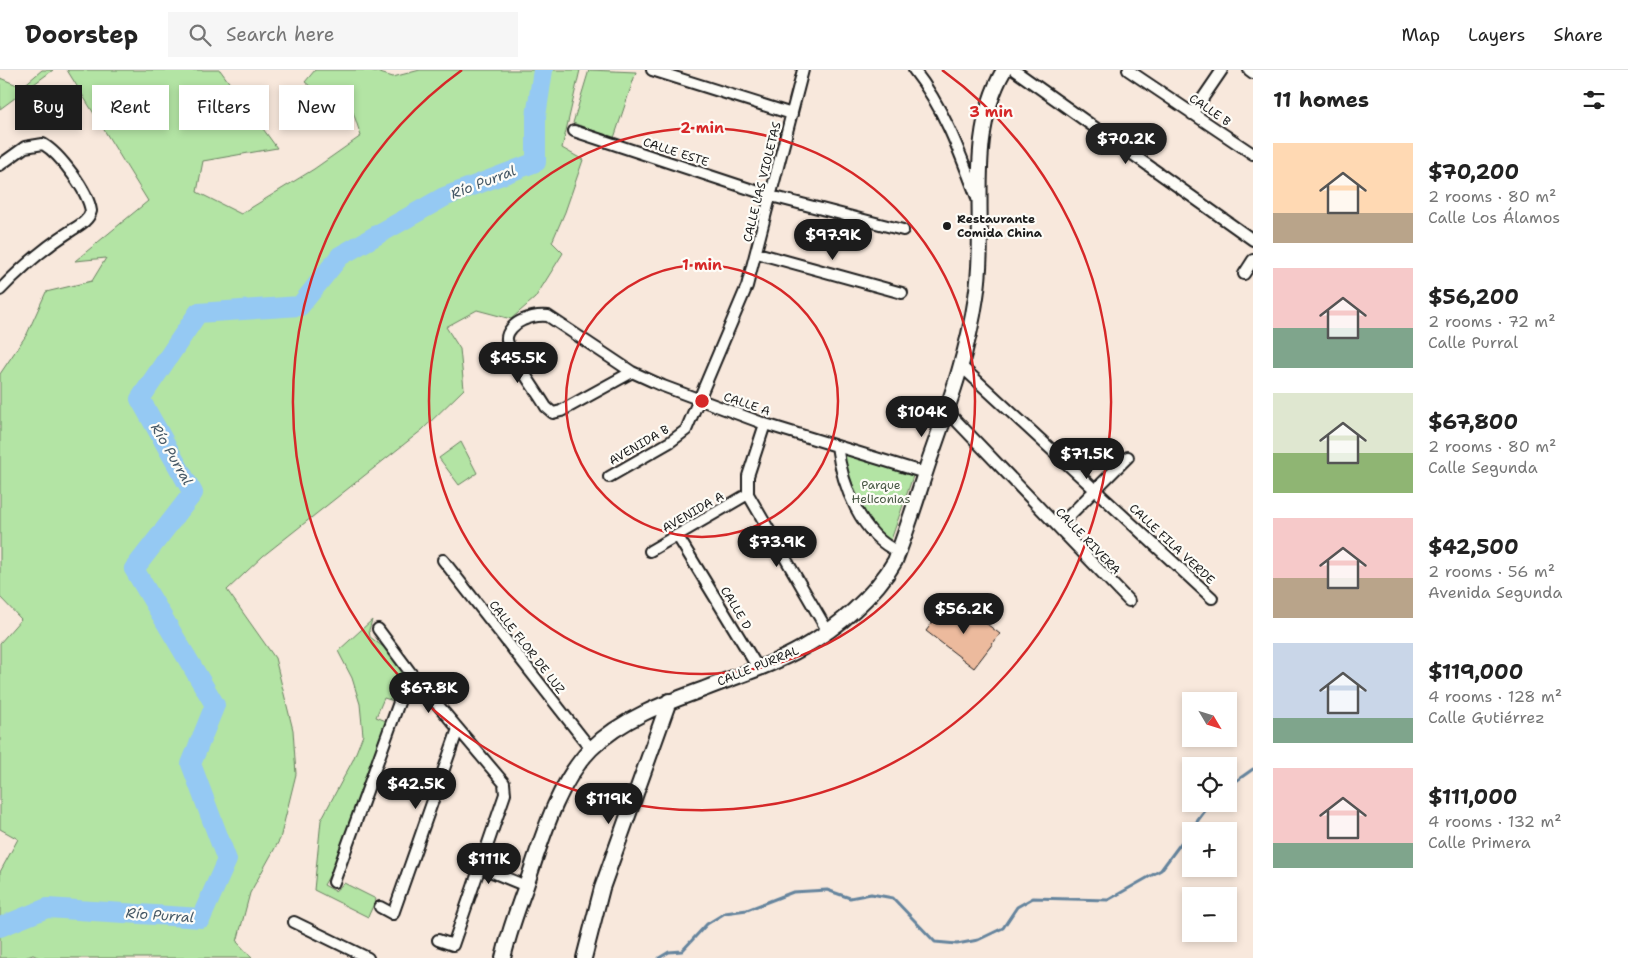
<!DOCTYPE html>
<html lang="en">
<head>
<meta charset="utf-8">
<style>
  body { margin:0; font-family:"Shantell Sans",sans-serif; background:#f6f6f6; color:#222; height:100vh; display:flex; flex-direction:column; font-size:19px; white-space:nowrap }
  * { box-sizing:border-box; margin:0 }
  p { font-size:16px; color:#767676 }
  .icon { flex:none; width:28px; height:28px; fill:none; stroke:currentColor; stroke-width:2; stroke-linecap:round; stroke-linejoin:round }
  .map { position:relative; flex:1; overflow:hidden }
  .panel { display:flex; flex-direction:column; background:#fff; width:375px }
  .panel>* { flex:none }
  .hud { position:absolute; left:15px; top:15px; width:475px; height:45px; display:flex; gap:10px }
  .needle { width:32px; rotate:128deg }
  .buttons { position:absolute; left:1182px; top:622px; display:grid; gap:10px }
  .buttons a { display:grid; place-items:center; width:55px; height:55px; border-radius:0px; background:#fff; box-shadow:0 2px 8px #0003; font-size:25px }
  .price { position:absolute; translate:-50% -42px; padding:0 11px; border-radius:18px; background:#1c1c1c; color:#fff; font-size:16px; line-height:32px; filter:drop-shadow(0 1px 2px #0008) }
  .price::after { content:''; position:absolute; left:50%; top:30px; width:15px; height:11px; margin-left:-8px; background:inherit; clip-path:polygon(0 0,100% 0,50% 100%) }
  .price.on { background:#222; color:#fff }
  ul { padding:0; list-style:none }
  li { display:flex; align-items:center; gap:15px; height:125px; padding:0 20px }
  li span { display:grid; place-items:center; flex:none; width:140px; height:100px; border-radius:0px; color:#555 }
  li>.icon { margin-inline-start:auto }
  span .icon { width:60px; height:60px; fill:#fffc; stroke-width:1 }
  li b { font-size:21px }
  h2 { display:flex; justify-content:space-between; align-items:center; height:60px; padding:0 20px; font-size:21px }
  .chip { padding:0 18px; border-radius:0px; background:#fff; box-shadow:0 2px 8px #0003; font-size:18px; line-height:45px }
  .chip.on { background:#1c1c1c; color:#fff }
  header { display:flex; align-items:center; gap:30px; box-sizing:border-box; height:70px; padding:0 25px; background:#fff; border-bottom:1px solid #e0e0e0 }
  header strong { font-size:24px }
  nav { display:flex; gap:28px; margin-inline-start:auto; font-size:18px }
  .search { width:350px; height:45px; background:#f6f6f6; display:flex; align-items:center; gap:12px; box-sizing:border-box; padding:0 18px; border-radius:0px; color:#767676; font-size:19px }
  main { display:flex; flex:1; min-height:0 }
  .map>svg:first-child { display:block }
  .green { fill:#b3e4a4; stroke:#688060 }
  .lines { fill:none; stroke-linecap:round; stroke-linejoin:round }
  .stream { stroke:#65849d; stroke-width:3 }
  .river { stroke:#95c9f3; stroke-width:20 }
  .building { fill:#ecba9d; stroke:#1c1c1c }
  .street-casing { stroke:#1c1c1c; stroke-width:14 }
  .secondary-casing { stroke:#1c1c1c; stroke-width:18 }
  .street { stroke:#fdfcf7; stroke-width:10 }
  .secondary { stroke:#fdfcf7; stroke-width:14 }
  .ring { fill:none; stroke:#d62828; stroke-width:2.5 }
  .poi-dot { fill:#1c1c1c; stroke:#fdfcf7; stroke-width:2 }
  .labels { text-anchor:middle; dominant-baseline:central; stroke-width:4.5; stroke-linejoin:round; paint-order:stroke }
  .street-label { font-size:12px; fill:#1c1c1c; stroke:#fdfcf7 }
  .poi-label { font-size:12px; font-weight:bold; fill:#1c1c1c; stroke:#fdfcf7; text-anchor:start }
  .park-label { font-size:12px; fill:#495845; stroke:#fdfcf7 }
  .water-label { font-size:14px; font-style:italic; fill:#465967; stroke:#fdfcf7 }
  .centre { fill:#d62828; stroke:#fdfcf7; stroke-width:2.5 }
  .ring-label { font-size:15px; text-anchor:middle; font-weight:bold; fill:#d62828; stroke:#fdfcf7; stroke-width:4.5; stroke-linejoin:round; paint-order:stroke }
</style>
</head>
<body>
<header>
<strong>Doorstep</strong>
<div class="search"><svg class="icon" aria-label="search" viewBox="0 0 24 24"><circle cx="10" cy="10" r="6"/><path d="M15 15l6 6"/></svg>Search here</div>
<nav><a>Map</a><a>Layers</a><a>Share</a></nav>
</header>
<main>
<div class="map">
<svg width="1253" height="888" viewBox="0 0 1253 888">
  <rect width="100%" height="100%" fill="#f8e8dc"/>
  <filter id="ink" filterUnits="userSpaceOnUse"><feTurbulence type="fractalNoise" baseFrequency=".02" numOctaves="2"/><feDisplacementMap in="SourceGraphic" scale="10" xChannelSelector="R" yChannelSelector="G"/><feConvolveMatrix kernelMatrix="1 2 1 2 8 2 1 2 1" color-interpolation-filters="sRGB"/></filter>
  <g filter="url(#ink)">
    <!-- green -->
    <path class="green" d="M42,0H53L0,39V8L22,17Z
      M67,0H220L277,78L203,91L197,122L241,144L314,99L361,66L353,42L322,17L315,20L305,12L315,0H370L393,7L420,0H580L562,78L583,90L565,142L552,172L563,183L535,228L511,249L477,240L446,257L460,279L464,319L422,360L263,486L227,520L275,588L293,660L296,704L280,769L250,823L237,872L252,888H40L33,885L24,888H0V802L18,769L0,759V573L21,549L0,527V304L27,264L46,222L92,211L106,188L75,191L148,131Z
      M589,0L636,2L614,68L573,53Z
      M461,372L477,403L459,415L439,388Z
      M843,384L913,406L891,470L878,463L856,427L843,402Z
      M372,550L369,560L370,567L386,579L404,601L394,631L384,628L376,647L386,651L333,799L324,815L335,821L344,813L376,829L368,847L314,820L321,750L353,690L363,665L360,634L352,608L338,581Z"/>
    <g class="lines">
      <!-- stream -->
      <path class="stream" d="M1229,716L1253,699
        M659,888L669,882L682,881L707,854L725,843L747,840L793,822L827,820L850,828L871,824L893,828L935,872L957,874L978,870L1003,858L1017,837L1033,828L1108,830L1161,800L1210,734"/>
      <!-- river -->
      <path class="river" d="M0,857L47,838L201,848L227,790L191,694L215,635L134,499L193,423L140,329L198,243L300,236L340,186L444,127L536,92V46L543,0"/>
    </g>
    <!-- building -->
    <path class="building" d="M945,536L964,551L971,542L1000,564L974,598L926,561Z"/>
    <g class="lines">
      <defs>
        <path id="street" d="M652,0L792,44
          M914,0C944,38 960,83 977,128
          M1014,0L1253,170
          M1128,0L1253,84
          M1249,0L1253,3
          M1192,44L1222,0
          M574,61L771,126L903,160
          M0,95L25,77L43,74C60,84 88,121 91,141C89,150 80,155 72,160C45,177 22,197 0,220
          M757,183L902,223
          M1244,204L1253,190
          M961,296L1212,528
          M632,302L561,341L553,343L546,337C538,323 509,284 507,270C506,262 515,253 523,250C532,246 538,245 548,246L632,302L663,316L765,354L925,403
          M947,341L1129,531
          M765,354L748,406V424L827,560
          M837,376C842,415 861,466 899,482
          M609,407L670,372L686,360L747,216L803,0
          M1064,451L1128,387
          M677,465L758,598
          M650,481L748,424
          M443,490L591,679
          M378,559L410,602L504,713L505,724L453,875L438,870
          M480,797L526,816
          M334,812L410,602
          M380,837L393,844L458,659
          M294,852L368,888"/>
        <path id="secondary" d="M503,888C509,863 517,840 526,816C541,772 557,713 591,679C621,649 665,633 704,619C736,606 771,596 802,578C837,558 875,526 895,491C908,458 918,424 929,391C948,337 968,283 976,227C988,150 964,70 1004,0
          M584,888L602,818L669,631"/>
      </defs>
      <!-- street casing -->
      <use href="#street" class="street-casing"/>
      <!-- secondary casing -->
      <use href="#secondary" class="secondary-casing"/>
      <!-- street -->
      <use href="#street" class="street"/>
      <!-- secondary -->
      <use href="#secondary" class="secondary"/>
    </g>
  </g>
  <!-- distance rings -->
  <g class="ring">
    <circle cx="702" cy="331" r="136"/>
    <circle cx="702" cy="331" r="273"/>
    <path d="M942 0A409 409 0 1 1 462 0"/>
  </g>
  <!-- markers -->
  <circle class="poi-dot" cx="947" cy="156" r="5"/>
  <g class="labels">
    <!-- street labels -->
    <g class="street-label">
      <text transform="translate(1210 40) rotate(34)">CALLE B</text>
      <text transform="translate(676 82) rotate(18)">CALLE ESTE</text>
      <text transform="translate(762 112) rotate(-76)">CALLE LAS VIOLETAS</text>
      <text transform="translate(747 334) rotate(19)">CALLE A</text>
      <text transform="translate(639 375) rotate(-30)">AVENIDA B</text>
      <text transform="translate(693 442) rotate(-30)">AVENIDA A</text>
      <text transform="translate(1088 471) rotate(46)">CALLE RIVERA</text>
      <text transform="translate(1172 474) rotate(43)">CALLE FILA VERDE</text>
      <text transform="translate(736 538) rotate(59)">CALLE D</text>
      <text transform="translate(527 577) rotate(52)">CALLE FLOR DE LUZ</text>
      <text transform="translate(758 596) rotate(-22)">CALLE PURRAL</text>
    </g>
    <!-- poi labels -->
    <g class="poi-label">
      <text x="957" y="149">Restaurante<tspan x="957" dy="14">Comida China</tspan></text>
    </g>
    <!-- park labels -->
    <g class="park-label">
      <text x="881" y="415">Parque<tspan x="881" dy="14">Heliconias</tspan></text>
    </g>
    <!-- water labels -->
    <g class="water-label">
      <text transform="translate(483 112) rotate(-21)">Río Purral</text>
      <text transform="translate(172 384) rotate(60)">Río Purral</text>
      <text transform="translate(160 845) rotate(4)">Río Purral</text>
    </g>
  </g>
  <circle cx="702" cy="331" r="8" class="centre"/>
  <g class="ring-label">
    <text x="991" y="47">3 min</text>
    <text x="702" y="63">2 min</text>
    <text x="702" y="200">1 min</text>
  </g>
</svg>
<div class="buttons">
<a><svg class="needle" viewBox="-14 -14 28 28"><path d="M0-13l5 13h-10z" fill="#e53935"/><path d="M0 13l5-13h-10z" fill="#767676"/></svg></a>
<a><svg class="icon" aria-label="locate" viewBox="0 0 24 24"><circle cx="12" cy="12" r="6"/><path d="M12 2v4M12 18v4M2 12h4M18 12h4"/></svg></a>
<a>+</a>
<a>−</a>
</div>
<b class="price on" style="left:1126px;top:95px">$70.2K</b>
<b class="price" style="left:833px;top:191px">$97.9K</b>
<b class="price" style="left:518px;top:314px">$45.5K</b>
<b class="price" style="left:922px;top:368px">$104K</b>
<b class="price" style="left:1087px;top:410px">$71.5K</b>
<b class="price" style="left:777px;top:498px">$73.9K</b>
<b class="price" style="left:964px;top:565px">$56.2K</b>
<b class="price" style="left:429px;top:644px">$67.8K</b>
<b class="price" style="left:416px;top:740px">$42.5K</b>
<b class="price" style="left:609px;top:755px">$119K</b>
<b class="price" style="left:489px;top:815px">$111K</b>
<div class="hud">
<a class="chip on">Buy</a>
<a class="chip">Rent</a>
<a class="chip">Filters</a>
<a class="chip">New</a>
</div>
</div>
<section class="panel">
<h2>11 homes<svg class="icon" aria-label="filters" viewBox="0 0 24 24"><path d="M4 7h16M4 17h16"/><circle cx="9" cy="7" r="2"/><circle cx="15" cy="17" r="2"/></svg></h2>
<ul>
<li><span style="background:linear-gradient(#ffd9b3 70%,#b9a48a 0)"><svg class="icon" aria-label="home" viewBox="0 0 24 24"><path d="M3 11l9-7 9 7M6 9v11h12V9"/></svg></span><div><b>$70,200</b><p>2 rooms · 80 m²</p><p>Calle Los Álamos</p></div></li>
<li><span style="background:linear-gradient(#f6c9c9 60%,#7fa58c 0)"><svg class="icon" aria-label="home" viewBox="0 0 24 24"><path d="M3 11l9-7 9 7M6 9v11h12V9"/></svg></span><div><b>$56,200</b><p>2 rooms · 72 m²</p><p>Calle Purral</p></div></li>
<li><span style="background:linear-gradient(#dfe7d0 60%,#8fb573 0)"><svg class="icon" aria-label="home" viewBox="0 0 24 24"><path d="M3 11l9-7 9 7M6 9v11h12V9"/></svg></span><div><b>$67,800</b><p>2 rooms · 80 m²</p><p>Calle Segunda</p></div></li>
<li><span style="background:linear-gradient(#f6c9c9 60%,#b9a48a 0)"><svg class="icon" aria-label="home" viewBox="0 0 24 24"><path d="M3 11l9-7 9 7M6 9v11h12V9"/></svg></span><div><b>$42,500</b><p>2 rooms · 56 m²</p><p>Avenida Segunda</p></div></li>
<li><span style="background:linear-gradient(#c9d6e8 75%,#7fa58c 0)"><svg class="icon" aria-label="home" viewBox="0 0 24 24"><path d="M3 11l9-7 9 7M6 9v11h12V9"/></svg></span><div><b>$119,000</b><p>4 rooms · 128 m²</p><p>Calle Gutiérrez</p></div></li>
<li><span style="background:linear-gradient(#f6c9c9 75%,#7fa58c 0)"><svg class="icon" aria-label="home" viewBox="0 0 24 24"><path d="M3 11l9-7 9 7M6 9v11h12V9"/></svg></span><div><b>$111,000</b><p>4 rooms · 132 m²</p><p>Calle Primera</p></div></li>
</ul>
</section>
</main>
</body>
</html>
